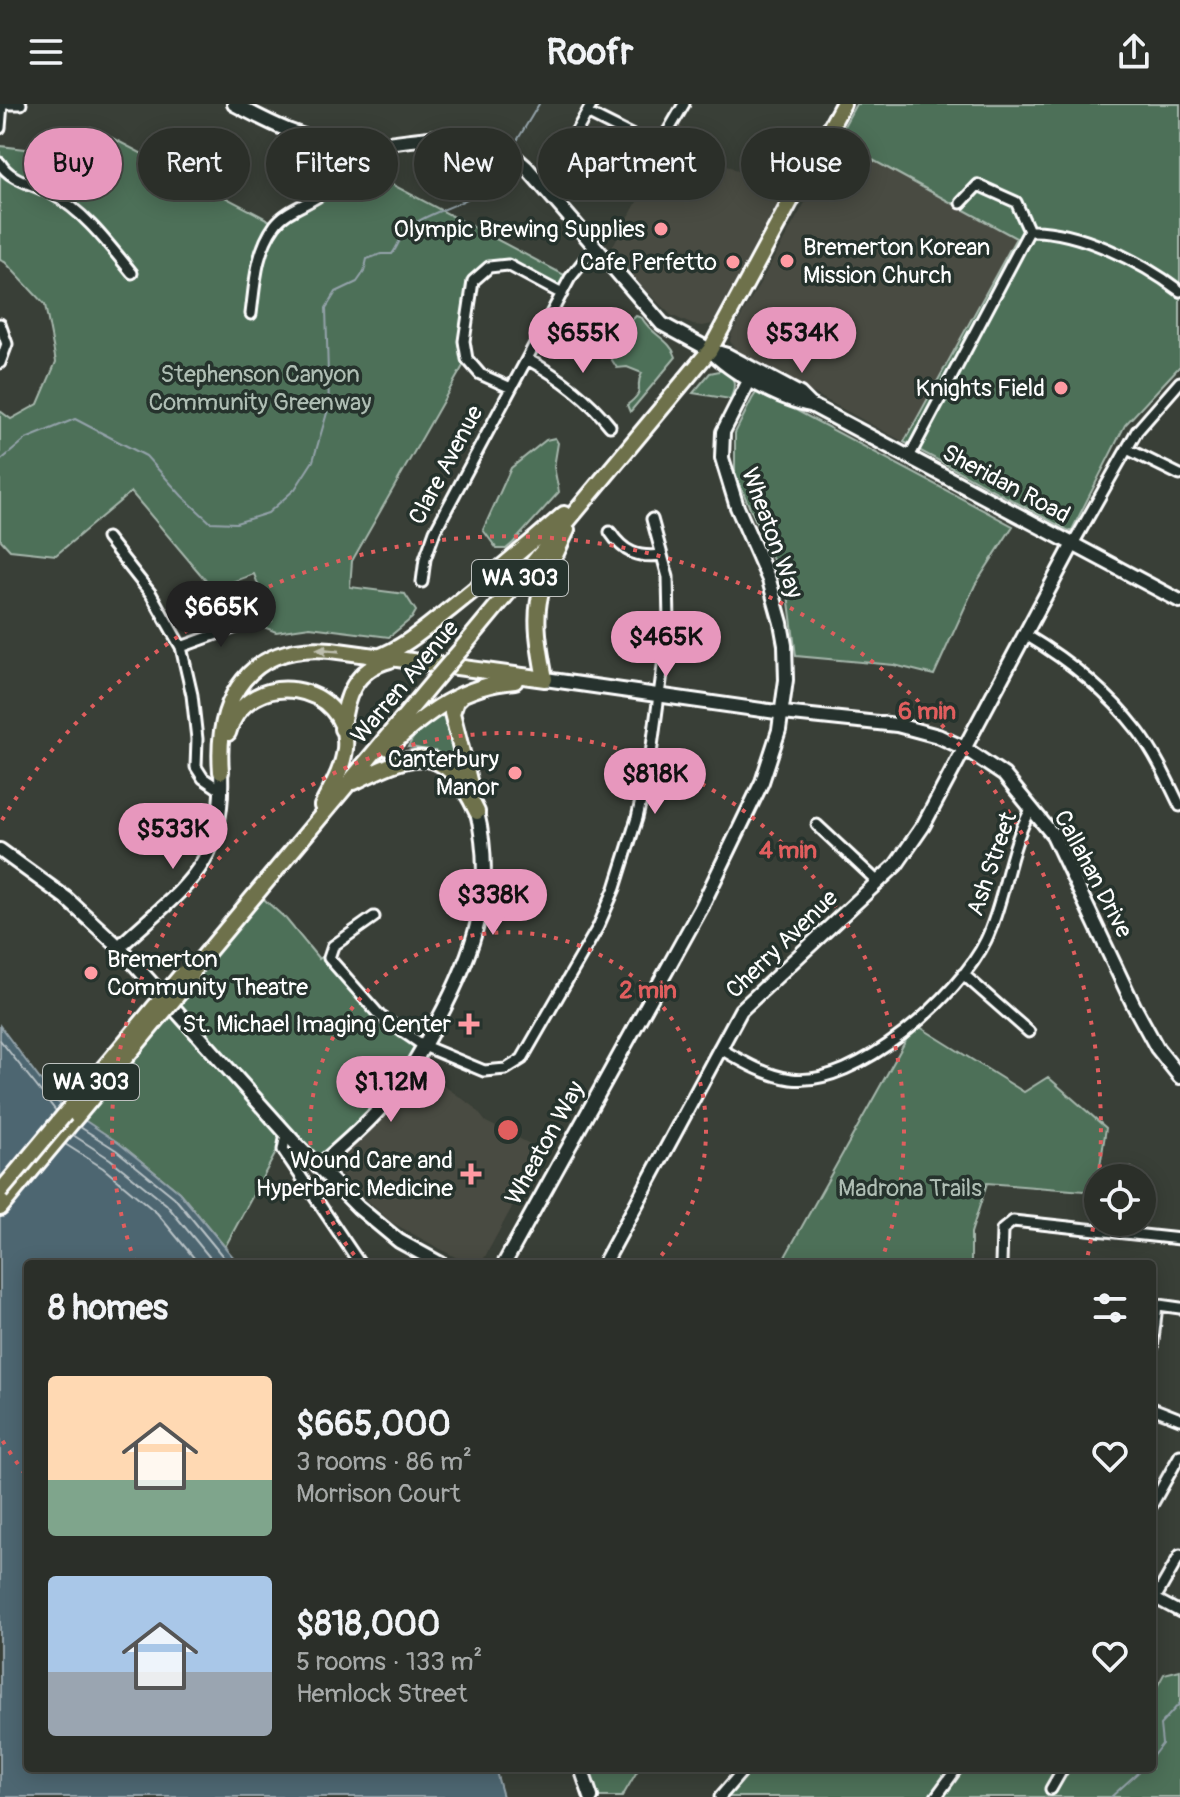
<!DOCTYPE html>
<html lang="en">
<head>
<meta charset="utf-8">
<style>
  body { margin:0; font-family:Pangolin,sans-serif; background:#373b35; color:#f1f3f6; height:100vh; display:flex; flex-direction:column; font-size:30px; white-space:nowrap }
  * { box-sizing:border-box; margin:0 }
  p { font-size:26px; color:#a6a9a8 }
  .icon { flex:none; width:44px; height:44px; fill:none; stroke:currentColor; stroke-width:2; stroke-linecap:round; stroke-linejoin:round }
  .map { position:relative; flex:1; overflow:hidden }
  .side { position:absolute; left:24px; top:1156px; width:1132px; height:512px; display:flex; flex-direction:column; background:#2b2f29; border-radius:8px; box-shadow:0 4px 20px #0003,0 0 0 2px #474a46 }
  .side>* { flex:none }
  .banner { position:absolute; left:24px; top:24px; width:1132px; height:72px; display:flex; gap:16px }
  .buttons { position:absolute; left:1084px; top:1060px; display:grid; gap:16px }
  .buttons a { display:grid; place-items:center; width:72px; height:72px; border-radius:50%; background:#2b2f29; box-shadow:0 4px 20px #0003,0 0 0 2px #474a46; font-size:40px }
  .price { position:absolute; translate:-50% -68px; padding:0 18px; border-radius:28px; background:#e797bd; color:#111; font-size:26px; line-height:52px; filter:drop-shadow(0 2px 4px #0008) }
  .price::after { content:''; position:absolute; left:50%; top:48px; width:24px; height:18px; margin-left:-12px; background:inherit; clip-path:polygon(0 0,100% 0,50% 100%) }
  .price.selected { background:#222; color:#fff }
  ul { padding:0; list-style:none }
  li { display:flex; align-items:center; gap:24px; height:200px; padding:0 24px }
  li span { display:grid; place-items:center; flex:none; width:224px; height:160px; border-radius:8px; color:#555 }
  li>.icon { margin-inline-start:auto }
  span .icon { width:96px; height:96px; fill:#fffc; stroke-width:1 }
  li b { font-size:34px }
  h2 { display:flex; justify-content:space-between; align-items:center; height:96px; padding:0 24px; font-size:34px }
  .chip { padding:0 28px; border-radius:36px; background:#2b2f29; box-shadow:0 4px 20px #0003,0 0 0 2px #474a46; font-size:28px; line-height:72px }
  .chip.selected { background:#e797bd; color:#111 }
  header { display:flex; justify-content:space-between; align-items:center; height:104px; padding:0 24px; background:#2b2f29; font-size:36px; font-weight:800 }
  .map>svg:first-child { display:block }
  .built { fill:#4a4b42 }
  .green { fill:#4e6f59; stroke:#a6b7ac; stroke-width:2 }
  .water { fill:#4d6671; stroke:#94a3aa; stroke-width:2 }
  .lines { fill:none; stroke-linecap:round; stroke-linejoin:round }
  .shore { stroke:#b8c2c6; stroke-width:2 }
  .stream { stroke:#94a3aa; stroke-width:2 }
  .street-casing { stroke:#fff; stroke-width:15 }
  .secondary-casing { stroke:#fff; stroke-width:18 }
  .primary-casing { stroke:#fff; stroke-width:20 }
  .street { stroke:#26332d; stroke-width:9 }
  .secondary { stroke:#26332d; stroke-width:12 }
  .primary { stroke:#6e714b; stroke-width:14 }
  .primary-bridge-casing { stroke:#fff; stroke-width:20; stroke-linecap:butt }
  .primary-bridge { stroke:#6e714b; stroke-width:14 }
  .oneway { fill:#bebfae }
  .ring { fill:none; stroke:#e05e5e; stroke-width:4; stroke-dasharray:4 8 }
  .poi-dot { fill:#ff9aa2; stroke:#26332d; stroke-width:3 }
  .labels { text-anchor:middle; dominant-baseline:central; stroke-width:7; stroke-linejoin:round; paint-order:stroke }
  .shield { fill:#26332d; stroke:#bec2c0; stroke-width:2 }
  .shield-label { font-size:22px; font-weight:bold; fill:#fff }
  .poi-label { font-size:24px; fill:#fff; stroke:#26332d; text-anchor:end }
  .park-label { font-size:24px; fill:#afbeb4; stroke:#26332d }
  .street-label { font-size:24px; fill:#fff; stroke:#26332d }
  .centre { fill:#e05e5e; stroke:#26332d; stroke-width:4 }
  .ring-label { font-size:24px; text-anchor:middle; font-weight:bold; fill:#e05e5e; stroke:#26332d; stroke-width:7; stroke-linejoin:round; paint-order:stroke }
</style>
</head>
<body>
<header><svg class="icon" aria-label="menu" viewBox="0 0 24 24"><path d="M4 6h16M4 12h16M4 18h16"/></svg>Roofr<svg class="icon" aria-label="share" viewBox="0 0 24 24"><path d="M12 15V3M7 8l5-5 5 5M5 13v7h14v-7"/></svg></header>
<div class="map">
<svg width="1180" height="1693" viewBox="0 0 1180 1693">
  <rect width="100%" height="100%" fill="#393f37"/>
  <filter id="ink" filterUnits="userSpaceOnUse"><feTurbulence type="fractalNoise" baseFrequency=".0125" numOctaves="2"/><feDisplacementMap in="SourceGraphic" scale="16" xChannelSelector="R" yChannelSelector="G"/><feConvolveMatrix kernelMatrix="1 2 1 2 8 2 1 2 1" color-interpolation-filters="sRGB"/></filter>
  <g filter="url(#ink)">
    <!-- built -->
    <path class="built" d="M679,22L720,45L716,54L781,93L712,220L703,222L693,221L671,211L642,183L611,145Z
      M839,38L1016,134L904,338L737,248L730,237L732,229Z
      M418,964L473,1002L486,1018L536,1043L537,1051L523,1083L481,1160H468L391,1118L348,1079L336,1061L338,1054L381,1011Z"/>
    <!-- green -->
    <path class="green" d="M856,0H1180V262L1125,321L1071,428L904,338L1016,134L847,42L844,22Z
      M91,23L276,120L326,87L338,52L570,174L562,190L502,160L473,177L467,255L352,457L350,483L405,490L416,507L412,514L389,533L310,523L276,528L261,522L272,517L254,470L213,485L131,388L56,451L10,446L0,435V307L11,315L38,300L56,258L45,201L5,158L0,156V42L50,48Z
      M636,212L642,214C650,230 671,236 676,253L630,308L627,301C648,285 633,285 642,269L627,263L617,264L608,250L594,247L596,240C605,235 610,239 621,232L632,234L634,230L631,217Z
      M724,266C736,274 736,283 730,295L693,289L710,269Z
      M762,288L1013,422L975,481L934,571L894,561L796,552L788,490L735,370V329L752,295L756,289Z
      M555,334L558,339L554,363L559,388L513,439L506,445H497L483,426L511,364L546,336Z
      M448,605L465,673C447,655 434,645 408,643C417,625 429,614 448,605Z
      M256,788L286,815L319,855L329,847L364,897L424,942L407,971L318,1063L286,1030L225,1143L179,1088L120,1040L77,1012Z
      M915,920L1024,988L1048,973L1106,1024L1096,1088L987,1079L971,1129V1160H781Z
      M1180,1566V1693H720L745,1664H1152V1592L1164,1570Z
      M581,1664H639L622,1693H591Z"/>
    <!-- water -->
    <path class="water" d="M0,922L56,997L120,1040L179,1088L239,1160H28V1664H495L503,1693H0Z"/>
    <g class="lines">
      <!-- shore -->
      <path class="shore" d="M0,936L56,1007
        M80,1023L116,1046L174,1093L229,1160
        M73,1031L110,1055L166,1100L215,1160
        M65,1040L103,1064L157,1109L199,1160"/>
      <!-- stream -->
      <path class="stream" d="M515,40L539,0
        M0,357L26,335L75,315L146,352L182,392L210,418L236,419L268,409L295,385L313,357L329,302L326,204L336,188L357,178L364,168L367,155L381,150H392C398,143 401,130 408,124C435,102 482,102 493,66
        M1152,1653L1162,1640L1160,1621L1180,1599
        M1111,1693L1143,1664"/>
      <defs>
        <path id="street" d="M1,0H21
          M587,9L651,41H660L684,0
          M0,24L2,0
          M0,59C10,77 35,80 52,90C85,108 109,141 132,169
          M544,84L592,0
          M1029,127C1077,125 1142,158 1180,187
          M251,210C255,179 256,147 275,121C291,99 329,98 336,70C338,60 339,49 339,39
          M0,220L7,240L0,259
          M527,255C560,273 587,293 610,322
          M511,284L480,270L467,255L464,237L473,177L489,163L508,161L562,190
          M1127,345L1180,371
          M909,353L1029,127L1016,98L978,81L961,99
          M610,428C624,449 638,454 662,451
          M107,434L151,490L181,543L192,591L197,635L196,663L203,674L222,687
          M1073,440L1137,327L1180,278
          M422,478L425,455L435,427L570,174L594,144
          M1026,531C1068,556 1108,588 1138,627C1155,649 1168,677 1180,702
          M181,543L250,518
          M817,721L878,778
          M374,813L333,842L329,854L380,912L424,942L484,967L506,965L522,955L598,823L615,784L637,714L650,657L669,518L668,473L652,415
          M963,870L1029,928
          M719,944C742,957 764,971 791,975C856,984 960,891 986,836C1006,794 1008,743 1032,704
          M286,1030L283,1046L360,1160
          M1129,1074V1070
          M1001,1160L1002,1126L1013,1117L1180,1135
          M1152,1200L1180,1204
          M1152,1245L1157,1201
          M1152,1304L1180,1315
          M1152,1401L1180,1351
          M1152,1493L1180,1508
          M1152,1500L1180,1451
          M1051,1685L1063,1664
          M720,1693L745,1664
          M936,1693L957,1664"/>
        <path id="secondary" d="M234,0C270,19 302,36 343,40C410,46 469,8 526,63L662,220L710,246L727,251L800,290L811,301L1180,497
          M710,246C731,269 781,296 811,301
          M545,575L783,609L897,621L938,632L964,644L1004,671L1053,731L1134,902L1157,944L1180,973
          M0,746L66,794L119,843L294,1038L358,1103L399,1137L441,1160
          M119,843C183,783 225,764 221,668
          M318,1063C340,1043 365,1023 384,1000C406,975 421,947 437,918C474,849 496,787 477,708
          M504,1160L701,804L762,678L779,626L786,576L785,541L781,519L769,476L737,403L722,354L723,328L750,275
          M604,1160L741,906L896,761L923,722L1073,440
          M581,1664L591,1693"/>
        <path id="primary" d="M463,543L710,246L843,0
          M378,553C404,544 428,522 450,505C489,474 526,443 564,410
          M545,575C531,502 535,493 567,426
          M463,590L456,597L452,609L472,688
          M342,625C345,593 355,565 390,556
          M228,629C248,560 351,579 345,645C343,665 331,684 322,702
          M388,644C425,609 463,581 515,577
          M221,668C215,593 251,538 331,546L545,575
          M354,678C415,648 443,636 477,708
          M190,876L195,863L438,572
          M0,1104L77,1012"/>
      </defs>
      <!-- street casing -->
      <use href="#street" class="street-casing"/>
      <!-- secondary casing -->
      <use href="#secondary" class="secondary-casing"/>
      <!-- primary casing -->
      <use href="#primary" class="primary-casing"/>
      <!-- street -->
      <use href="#street" class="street"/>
      <!-- secondary -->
      <use href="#secondary" class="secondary"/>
      <!-- primary -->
      <use href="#primary" class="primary"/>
      <defs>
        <path id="primary-bridge" d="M438,572L463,543
          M77,1012L190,876
          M0,1088L183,869"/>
      </defs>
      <!-- primary-bridge casing -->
      <use href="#primary-bridge" class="primary-bridge-casing"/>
      <!-- primary-bridge -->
      <use href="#primary-bridge" class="primary-bridge"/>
    </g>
    <!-- one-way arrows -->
    <defs><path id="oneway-solid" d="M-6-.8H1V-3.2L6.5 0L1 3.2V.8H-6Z" transform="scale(2)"/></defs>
    <use class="oneway" href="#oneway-solid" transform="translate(328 546) rotate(-174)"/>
  </g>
  <!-- distance rings -->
  <g class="ring">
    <path d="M362 1160A198 198 0 1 1 654 1160"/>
    <path d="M135 1158A396 396 0 1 1 881 1158"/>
    <path d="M1098 1088A593 593 0 0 1 1086 1159M25 1370A593 593 0 0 1 2 1336M2 716A593 593 0 0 1 1099 1073"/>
  </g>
  <!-- markers -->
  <g class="poi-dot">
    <circle cx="661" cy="125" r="8"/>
    <circle cx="787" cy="157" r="8"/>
    <circle cx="733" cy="158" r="8"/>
    <circle cx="1061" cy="284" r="8"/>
    <circle cx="515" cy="669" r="8"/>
    <circle cx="91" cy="869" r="8"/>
    <path d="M465 908h8v8h8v8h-8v8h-8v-8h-8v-8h8z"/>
    <path d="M467 1058h8v8h8v8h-8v8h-8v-8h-8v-8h8z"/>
  </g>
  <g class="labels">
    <!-- shield labels -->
    <g class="shield">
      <rect x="472" y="456" width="96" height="36" rx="6"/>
      <rect x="43" y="960" width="96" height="36" rx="6"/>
    </g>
    <g class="shield-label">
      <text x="520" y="474">WA 303</text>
      <text x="91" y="978">WA 303</text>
    </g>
    <!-- poi labels -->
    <g class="poi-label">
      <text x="645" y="125">Olympic Brewing Supplies</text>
      <text x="803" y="143" text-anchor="start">Bremerton Korean<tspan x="803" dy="28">Mission Church</tspan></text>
      <text x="717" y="158">Cafe Perfetto</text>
      <text x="1045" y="284">Knights Field</text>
      <text x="499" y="655">Canterbury<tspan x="499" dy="28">Manor</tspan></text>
      <text x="107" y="855" text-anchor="start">Bremerton<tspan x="107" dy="28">Community Theatre</tspan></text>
      <text x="451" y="920">St. Michael Imaging Center</text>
      <text x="453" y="1056">Wound Care and<tspan x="453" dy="28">Hyperbaric Medicine</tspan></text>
    </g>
    <!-- park labels -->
    <g class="park-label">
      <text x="260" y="270">Stephenson Canyon<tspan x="260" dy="28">Community Greenway</tspan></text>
      <text x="910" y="1084">Madrona Trails</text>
    </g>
    <!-- street labels -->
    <g class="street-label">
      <text transform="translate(446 361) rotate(-62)">Clare Avenue</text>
      <text transform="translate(1006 380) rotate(28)">Sheridan Road</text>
      <text transform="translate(772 429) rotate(70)">Wheaton Way</text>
      <text transform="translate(405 578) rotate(-50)">Warren Avenue</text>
      <text transform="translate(992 760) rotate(-71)">Ash Street</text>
      <text transform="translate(1093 770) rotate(62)">Callahan Drive</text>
      <text transform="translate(782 840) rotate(-44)">Cherry Avenue</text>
      <text transform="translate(545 1039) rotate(-61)">Wheaton Way</text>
    </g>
  </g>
  <circle cx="508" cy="1026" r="12" class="centre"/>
  <g class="ring-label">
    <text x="927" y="615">6 min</text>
    <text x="788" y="754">4 min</text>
    <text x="648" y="894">2 min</text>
  </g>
</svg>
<div class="buttons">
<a><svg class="icon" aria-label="locate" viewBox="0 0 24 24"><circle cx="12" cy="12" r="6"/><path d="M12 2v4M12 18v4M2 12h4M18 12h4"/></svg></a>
</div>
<b class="price" style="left:583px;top:271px">$655K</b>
<b class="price" style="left:802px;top:271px">$534K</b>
<b class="price selected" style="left:221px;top:545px">$665K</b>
<b class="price" style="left:666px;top:575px">$465K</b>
<b class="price" style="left:655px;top:712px">$818K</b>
<b class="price" style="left:173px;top:767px">$533K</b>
<b class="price" style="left:493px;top:833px">$338K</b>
<b class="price" style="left:391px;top:1020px">$1.12M</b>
<div class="banner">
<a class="chip selected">Buy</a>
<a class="chip">Rent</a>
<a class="chip">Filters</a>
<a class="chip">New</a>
<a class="chip">Apartment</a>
<a class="chip">House</a>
</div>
<section class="side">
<h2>8 homes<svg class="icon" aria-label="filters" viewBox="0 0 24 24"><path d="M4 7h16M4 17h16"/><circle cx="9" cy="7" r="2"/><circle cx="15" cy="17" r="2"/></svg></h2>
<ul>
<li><span style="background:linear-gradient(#ffd9b3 65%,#7fa58c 0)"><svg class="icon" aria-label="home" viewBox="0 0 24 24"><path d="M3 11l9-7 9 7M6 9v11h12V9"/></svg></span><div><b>$665,000</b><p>3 rooms · 86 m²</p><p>Morrison Court</p></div><svg class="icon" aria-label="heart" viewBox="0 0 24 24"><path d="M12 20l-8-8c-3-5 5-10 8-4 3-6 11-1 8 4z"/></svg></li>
<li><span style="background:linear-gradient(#a9c7e8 60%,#9aa5b1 0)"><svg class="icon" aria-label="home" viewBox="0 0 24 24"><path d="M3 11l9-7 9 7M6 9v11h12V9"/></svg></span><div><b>$818,000</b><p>5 rooms · 133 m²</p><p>Hemlock Street</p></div><svg class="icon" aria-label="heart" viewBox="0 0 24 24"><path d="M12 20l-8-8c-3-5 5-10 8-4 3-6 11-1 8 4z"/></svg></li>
</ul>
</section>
</div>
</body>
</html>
